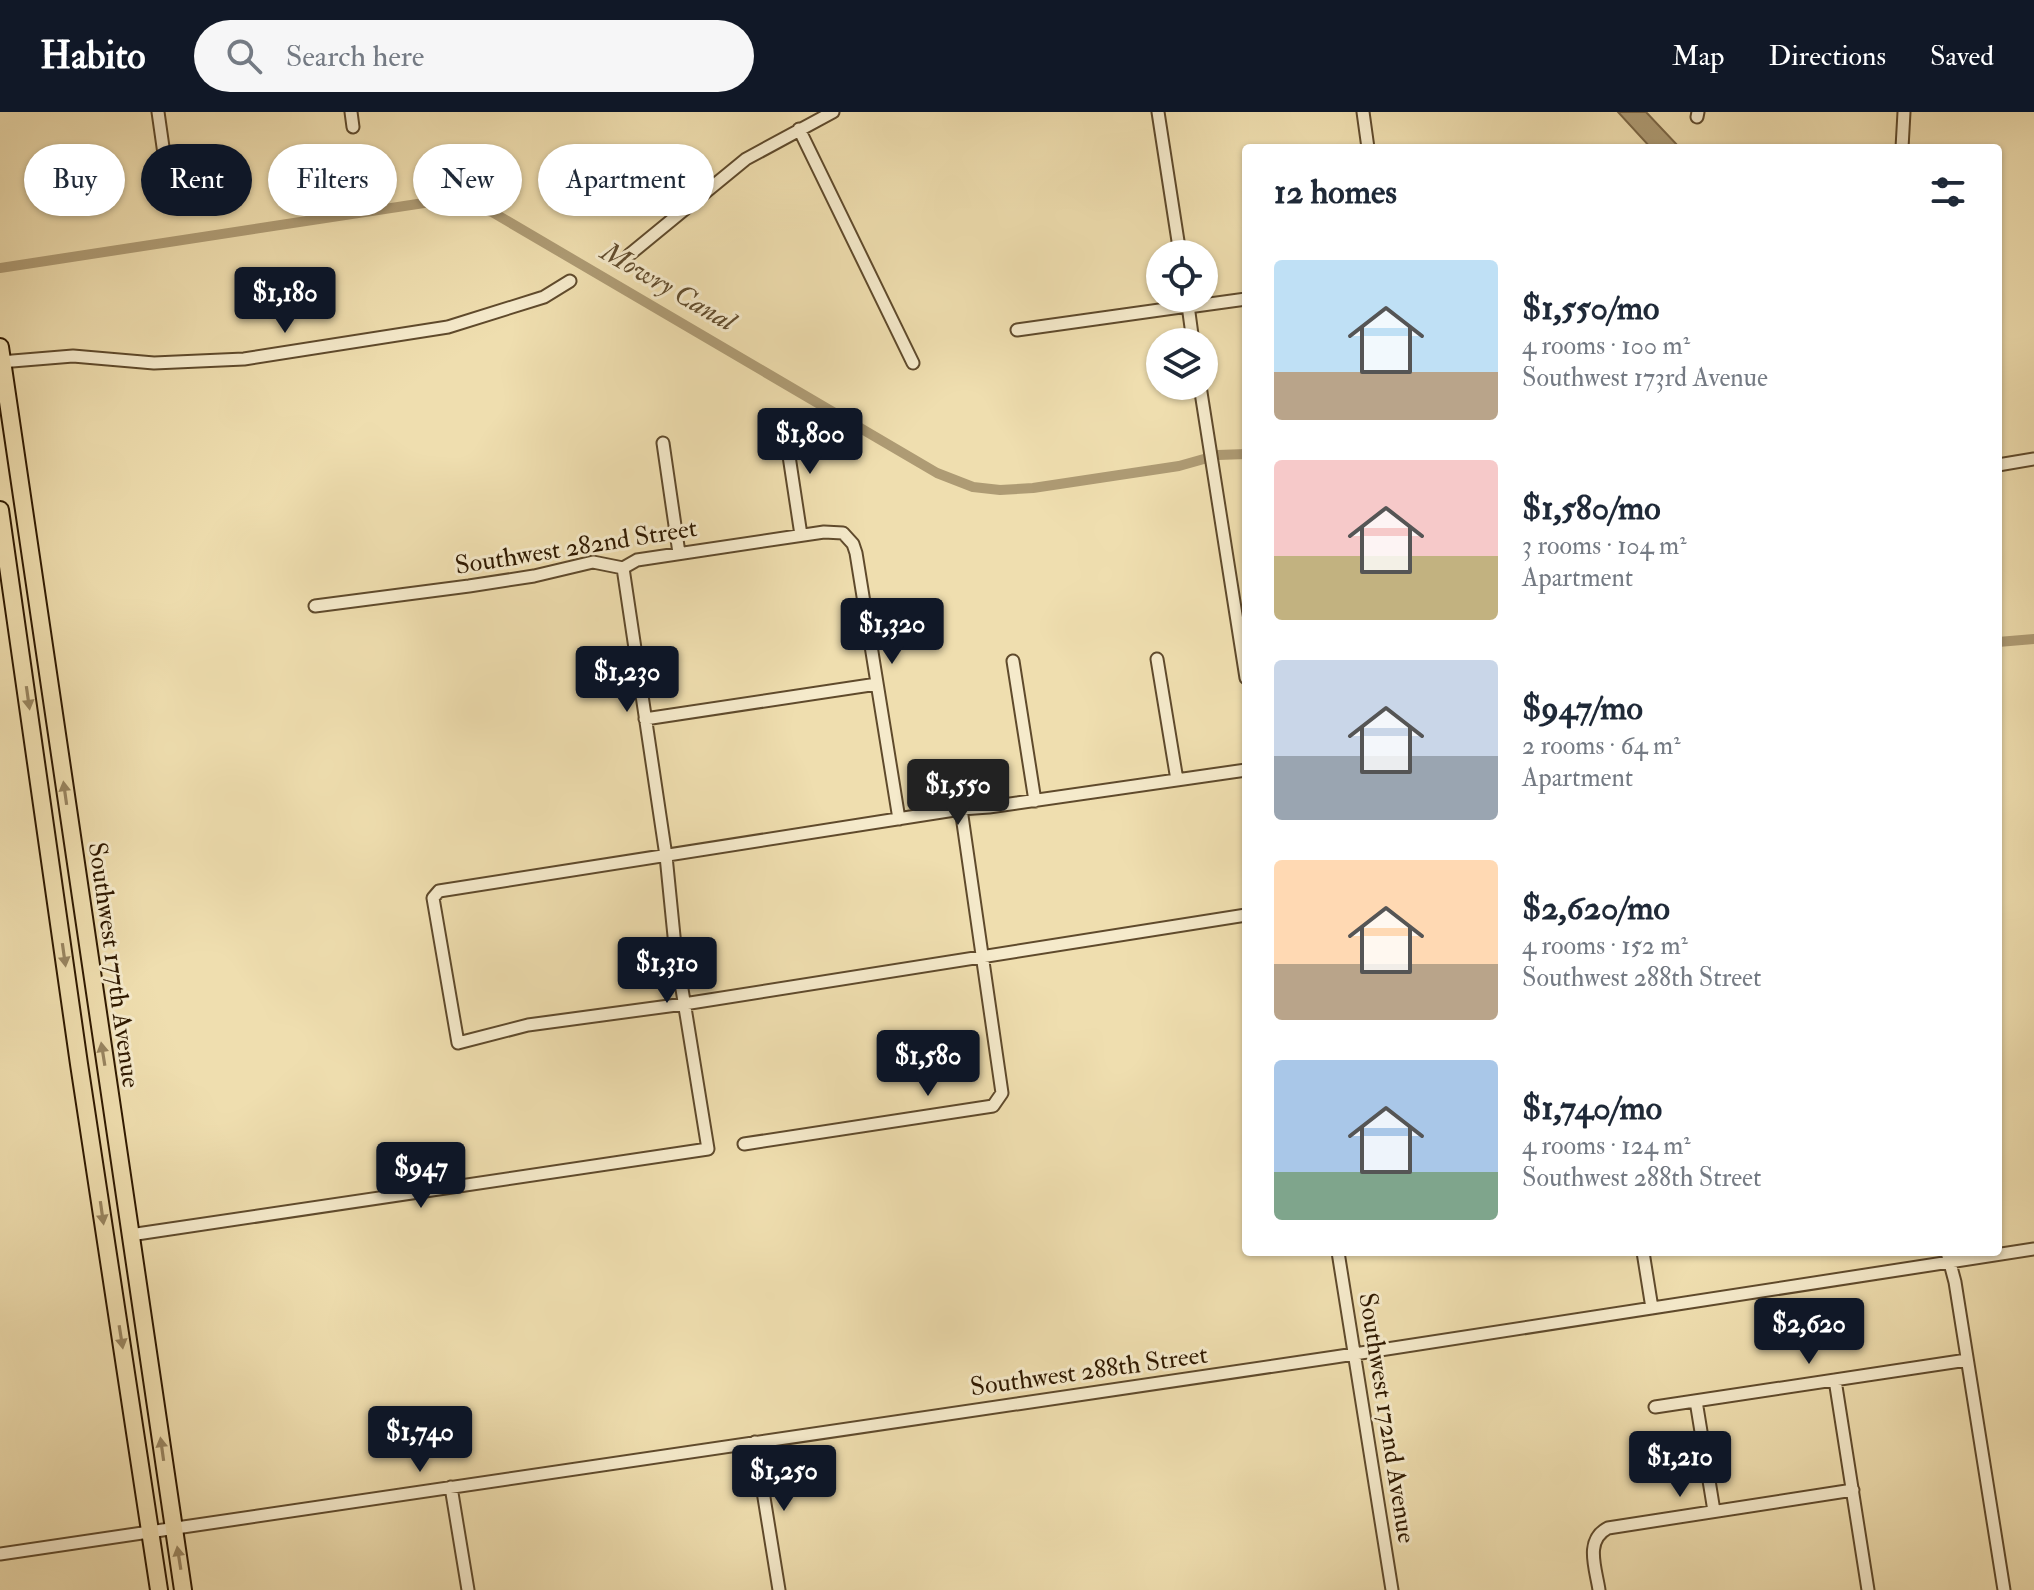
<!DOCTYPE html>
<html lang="en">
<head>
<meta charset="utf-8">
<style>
  body { margin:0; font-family:"IM FELL Double Pica",serif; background:#f6f6f7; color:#1f2937; height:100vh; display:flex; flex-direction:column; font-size:30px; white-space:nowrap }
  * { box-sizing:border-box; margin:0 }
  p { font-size:26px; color:#747a83 }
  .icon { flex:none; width:44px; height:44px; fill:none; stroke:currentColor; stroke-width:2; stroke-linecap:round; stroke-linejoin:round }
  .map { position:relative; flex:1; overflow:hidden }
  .panel { position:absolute; left:1242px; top:32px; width:760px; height:1112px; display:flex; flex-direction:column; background:#fff; border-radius:8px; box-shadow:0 2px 6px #0004 }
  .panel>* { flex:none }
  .banner { position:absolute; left:24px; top:32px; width:760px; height:72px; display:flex; gap:16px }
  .fabs { position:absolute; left:1146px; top:128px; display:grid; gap:16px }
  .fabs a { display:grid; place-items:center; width:72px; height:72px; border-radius:50%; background:#fff; box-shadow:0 2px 6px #0004; font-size:40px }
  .price { position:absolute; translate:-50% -68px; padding:0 18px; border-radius:8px; background:#111827; color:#fff; font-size:26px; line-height:52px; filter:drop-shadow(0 2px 4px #0008) }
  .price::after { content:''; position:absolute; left:50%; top:48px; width:24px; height:18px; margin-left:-12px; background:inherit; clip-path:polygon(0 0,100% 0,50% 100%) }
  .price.current { background:#222; color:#fff }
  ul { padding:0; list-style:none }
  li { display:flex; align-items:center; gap:24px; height:200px; padding:0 32px }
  li span { display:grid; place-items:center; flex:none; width:224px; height:160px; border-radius:8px; color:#555 }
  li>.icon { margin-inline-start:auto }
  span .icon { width:96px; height:96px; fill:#fffc; stroke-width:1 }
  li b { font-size:34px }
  h2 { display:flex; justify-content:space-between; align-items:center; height:96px; padding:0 32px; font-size:34px }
  .tag { padding:0 28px; border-radius:36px; background:#fff; box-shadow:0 2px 6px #0004; font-size:28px; line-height:72px }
  .tag.current { background:#111827; color:#fff }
  header { display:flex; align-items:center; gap:48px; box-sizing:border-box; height:112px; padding:0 40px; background:#111827; color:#fff }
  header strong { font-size:38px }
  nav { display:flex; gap:44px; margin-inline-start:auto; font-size:28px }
  .search { width:560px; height:72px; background:#f6f6f7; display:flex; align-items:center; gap:20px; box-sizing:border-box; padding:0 28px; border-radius:44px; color:#747a83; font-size:30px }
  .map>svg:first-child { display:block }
  .water { fill:#ae9b74; stroke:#7b6746; stroke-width:2 }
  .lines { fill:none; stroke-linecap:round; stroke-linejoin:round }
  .canal { stroke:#ae9b74; stroke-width:10 }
  .minor-casing { stroke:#5f4a2c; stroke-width:15 }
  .highway-casing { stroke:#2f1900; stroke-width:20 }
  .minor { stroke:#f5eacb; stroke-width:11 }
  .highway { stroke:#efdeaf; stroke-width:16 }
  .oneway { fill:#998560 }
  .labels { text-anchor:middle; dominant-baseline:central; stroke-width:6; stroke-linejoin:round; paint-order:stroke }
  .street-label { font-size:26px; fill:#2f1900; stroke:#f5eacb }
  .water-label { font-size:28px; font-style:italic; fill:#624d2e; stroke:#f5eacb }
</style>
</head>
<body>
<header>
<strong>Habito</strong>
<div class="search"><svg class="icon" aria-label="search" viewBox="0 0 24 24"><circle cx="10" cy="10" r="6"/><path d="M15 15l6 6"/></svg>Search here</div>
<nav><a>Map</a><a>Directions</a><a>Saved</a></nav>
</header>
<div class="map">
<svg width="2034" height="1478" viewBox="0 0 2034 1478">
  <rect width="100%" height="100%" fill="#efdeaf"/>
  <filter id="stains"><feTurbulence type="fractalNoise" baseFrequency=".0025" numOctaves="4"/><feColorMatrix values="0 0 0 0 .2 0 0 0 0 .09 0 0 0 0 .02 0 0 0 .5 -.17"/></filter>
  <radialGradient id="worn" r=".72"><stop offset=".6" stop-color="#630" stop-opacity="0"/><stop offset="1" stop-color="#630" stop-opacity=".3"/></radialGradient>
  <!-- water -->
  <path class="water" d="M1618,0H1646L1680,36H1651Z"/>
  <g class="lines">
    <!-- canal -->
    <path class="canal" d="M0,156L437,89L462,91L492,100L937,361L973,375L1000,378L1033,376L1179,354L1218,343L1246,342
      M1998,530L2034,527"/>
    <defs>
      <path id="minor" d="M158,0L165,49
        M351,0L353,15
        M1158,0L1180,142
        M1363,0L1368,36
        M1697,5L1698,0
        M799,17L913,251
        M1902,36L1904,0
        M629,143L746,47L833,0
        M1187,186L1193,230
        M1188,195L1246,187
        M1017,218L1188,194
        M0,250L73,244L154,251L244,247L448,215L544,185L570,169
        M1200,274L1246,566
        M784,311L801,423
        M663,331L679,441
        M1998,353L2034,347
        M315,494L469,474L534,464L593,450L623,456L637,448L824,420L843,421L853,432L856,441L899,707
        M1157,547L1177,668
        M1013,549L1035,689
        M645,607L877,572
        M1246,658L989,695L961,697L439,779L433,786L458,931L528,913L684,892L1246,803
        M744,1032L993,994L1002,981L961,697
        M130,1123L708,1037L675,834L666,744L623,456
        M1338,1140L1392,1478
        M1643,1140L1652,1196
        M1947,1140L1955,1170L2004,1478
        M1835,1268L1868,1478
        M1696,1289L1714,1399
        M1655,1295L1967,1248
        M755,1330L779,1478
        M451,1375L468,1478
        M0,1442L1335,1245L2034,1137
        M1599,1478C1596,1457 1584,1428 1608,1416L1853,1378"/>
      <path id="highway" d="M0,235L183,1478
        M0,398L79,952L159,1478"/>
    </defs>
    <!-- minor casing -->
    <use href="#minor" class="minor-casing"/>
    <!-- highway casing -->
    <use href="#highway" class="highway-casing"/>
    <!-- minor -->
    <use href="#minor" class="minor"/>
    <!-- highway -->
    <use href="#highway" class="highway"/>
  </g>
  <!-- one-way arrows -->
  <defs><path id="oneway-solid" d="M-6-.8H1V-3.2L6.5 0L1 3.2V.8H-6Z" transform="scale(2)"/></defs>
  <g class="oneway">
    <use href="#oneway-solid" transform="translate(28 586) rotate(82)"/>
    <use href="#oneway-solid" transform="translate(65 681) rotate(-98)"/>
    <use href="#oneway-solid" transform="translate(64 843) rotate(82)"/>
    <use href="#oneway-solid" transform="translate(103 942) rotate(-99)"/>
    <use href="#oneway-solid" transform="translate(102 1101) rotate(82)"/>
    <use href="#oneway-solid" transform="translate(121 1225) rotate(81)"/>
    <use href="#oneway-solid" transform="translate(162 1337) rotate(-98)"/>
    <use href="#oneway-solid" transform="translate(179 1446) rotate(-99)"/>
  </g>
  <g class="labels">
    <!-- street labels -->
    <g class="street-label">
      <text transform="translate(576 435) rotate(-9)">Southwest 282nd Street</text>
      <text transform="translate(114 853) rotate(82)">Southwest 177th Avenue</text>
      <text transform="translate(1089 1259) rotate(-8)">Southwest 288th Street</text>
      <text transform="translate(1387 1306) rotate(81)">Southwest 172nd Avenue</text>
    </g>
    <!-- water labels -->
    <g class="water-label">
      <text transform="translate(668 175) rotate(30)">Mowry Canal</text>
    </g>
  </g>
  <rect width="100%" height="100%" filter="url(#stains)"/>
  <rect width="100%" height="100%" fill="url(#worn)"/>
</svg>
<div class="fabs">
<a><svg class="icon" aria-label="locate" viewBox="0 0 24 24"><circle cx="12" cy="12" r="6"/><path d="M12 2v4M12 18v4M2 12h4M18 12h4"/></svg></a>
<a><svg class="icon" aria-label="layers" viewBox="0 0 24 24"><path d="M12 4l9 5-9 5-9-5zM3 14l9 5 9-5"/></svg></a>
</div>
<b class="price" style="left:285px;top:223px">$1,180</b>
<b class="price" style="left:810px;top:364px">$1,800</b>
<b class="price" style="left:892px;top:554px">$1,320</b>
<b class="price" style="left:627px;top:602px">$1,230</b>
<b class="price current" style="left:958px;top:715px">$1,550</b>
<b class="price" style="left:667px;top:893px">$1,310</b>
<b class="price" style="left:928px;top:986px">$1,580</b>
<b class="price" style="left:421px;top:1098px">$947</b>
<b class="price" style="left:1809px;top:1254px">$2,620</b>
<b class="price" style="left:420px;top:1362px">$1,740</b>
<b class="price" style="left:1680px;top:1387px">$1,210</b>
<b class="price" style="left:784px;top:1401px">$1,250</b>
<div class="banner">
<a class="tag">Buy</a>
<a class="tag current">Rent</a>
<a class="tag">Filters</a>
<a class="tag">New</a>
<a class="tag">Apartment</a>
</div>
<section class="panel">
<h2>12 homes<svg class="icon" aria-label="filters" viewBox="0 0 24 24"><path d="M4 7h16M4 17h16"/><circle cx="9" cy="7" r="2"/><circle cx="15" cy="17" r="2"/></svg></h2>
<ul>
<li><span style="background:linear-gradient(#bfe0f5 70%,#b9a48a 0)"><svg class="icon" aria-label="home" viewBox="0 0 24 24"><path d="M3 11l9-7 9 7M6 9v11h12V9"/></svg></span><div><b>$1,550/mo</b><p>4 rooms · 100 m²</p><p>Southwest 173rd Avenue</p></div></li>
<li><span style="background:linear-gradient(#f6c9c9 60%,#c2b280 0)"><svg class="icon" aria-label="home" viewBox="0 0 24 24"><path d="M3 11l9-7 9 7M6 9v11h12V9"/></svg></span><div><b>$1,580/mo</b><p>3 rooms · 104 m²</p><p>Apartment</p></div></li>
<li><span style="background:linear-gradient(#c9d6e8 60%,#9aa5b1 0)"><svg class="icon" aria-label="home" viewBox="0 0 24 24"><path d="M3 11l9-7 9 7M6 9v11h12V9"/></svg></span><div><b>$947/mo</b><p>2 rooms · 64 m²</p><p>Apartment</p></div></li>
<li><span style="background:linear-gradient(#ffd9b3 65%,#b9a48a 0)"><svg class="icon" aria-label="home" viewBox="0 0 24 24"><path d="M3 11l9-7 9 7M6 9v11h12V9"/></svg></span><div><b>$2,620/mo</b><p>4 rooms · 152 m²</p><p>Southwest 288th Street</p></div></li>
<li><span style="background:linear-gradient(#a9c7e8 70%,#7fa58c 0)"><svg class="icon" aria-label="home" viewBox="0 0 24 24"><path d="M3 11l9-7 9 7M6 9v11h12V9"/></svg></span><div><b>$1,740/mo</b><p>4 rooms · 124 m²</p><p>Southwest 288th Street</p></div></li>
</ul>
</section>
</div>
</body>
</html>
